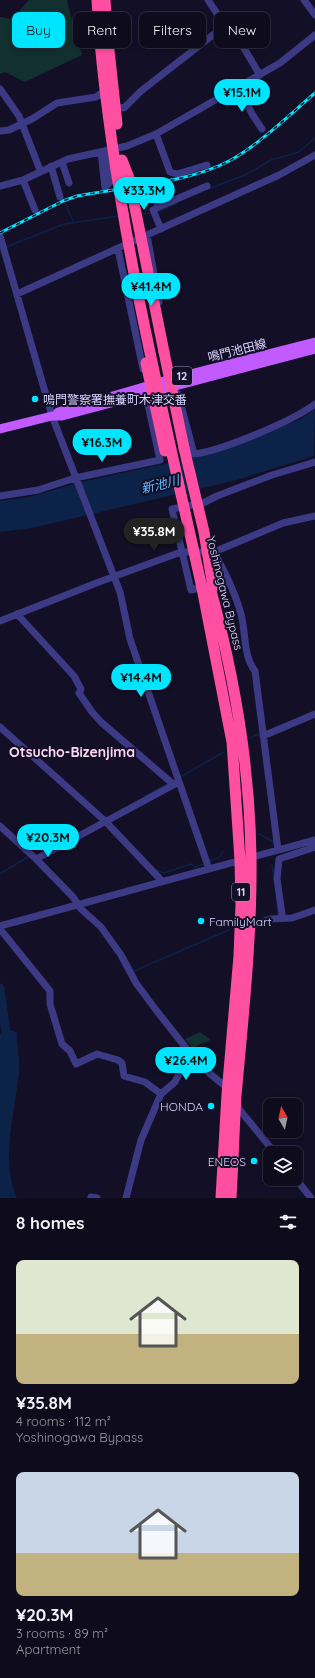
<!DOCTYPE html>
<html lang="en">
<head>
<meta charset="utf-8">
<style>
  body { margin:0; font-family:Quicksand,"Noto Sans JP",sans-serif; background:#171425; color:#f1f3f6; height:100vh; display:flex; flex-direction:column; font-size:15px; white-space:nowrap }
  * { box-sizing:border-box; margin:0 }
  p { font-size:13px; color:#9b9ba3 }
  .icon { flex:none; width:22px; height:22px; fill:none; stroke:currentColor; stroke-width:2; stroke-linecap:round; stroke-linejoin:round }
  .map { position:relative; height:1198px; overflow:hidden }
  .side { display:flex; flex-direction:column; background:#0e0b1c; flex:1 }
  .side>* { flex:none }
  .guide { position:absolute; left:12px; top:12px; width:291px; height:36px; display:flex; gap:8px }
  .needle { width:26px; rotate:351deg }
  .tools { position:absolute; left:263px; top:1098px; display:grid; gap:8px }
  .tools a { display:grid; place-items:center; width:40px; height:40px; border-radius:8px; background:#0e0b1c; box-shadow:0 2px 6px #0003,0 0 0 1px #2e2b3b; font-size:20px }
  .price { position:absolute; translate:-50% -34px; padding:0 9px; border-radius:14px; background:#00e5ff; color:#111; font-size:13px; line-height:26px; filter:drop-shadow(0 1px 2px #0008) }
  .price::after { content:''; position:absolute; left:50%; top:24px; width:12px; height:9px; margin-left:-6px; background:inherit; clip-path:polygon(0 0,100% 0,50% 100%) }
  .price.current { background:#222; color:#fff }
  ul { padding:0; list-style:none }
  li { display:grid; align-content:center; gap:8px; height:212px; padding:0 16px }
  li span { display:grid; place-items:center; height:124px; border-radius:8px; color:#555 }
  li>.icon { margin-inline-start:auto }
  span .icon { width:72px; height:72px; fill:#fffc; stroke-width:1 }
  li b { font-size:17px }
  h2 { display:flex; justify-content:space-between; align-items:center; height:48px; padding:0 16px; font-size:17px }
  .pill { padding:0 14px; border-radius:8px; background:#0e0b1c; box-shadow:0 2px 6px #0003,0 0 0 1px #2e2b3b; font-size:14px; line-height:36px }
  .pill.current { background:#00e5ff; color:#111 }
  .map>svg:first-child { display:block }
  .green { fill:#12302f }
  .water { fill:#0c2248 }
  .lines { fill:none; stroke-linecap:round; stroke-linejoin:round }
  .stream { stroke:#0c2248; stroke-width:1.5 }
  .river { stroke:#0c2248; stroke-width:9 }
  .minor { stroke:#3d3a85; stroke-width:7 }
  .major { stroke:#c25bff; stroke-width:9 }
  .highway { stroke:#ff4fa3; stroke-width:11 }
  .rail-casing { stroke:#00e5ff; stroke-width:3 }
  .rail { stroke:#130f26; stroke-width:1.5; stroke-dasharray:4.5; stroke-linecap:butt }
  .highway-bridge { stroke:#ff4fa3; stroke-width:11 }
  .poi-dot { fill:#00e5ff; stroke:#130f26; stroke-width:1.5 }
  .labels { text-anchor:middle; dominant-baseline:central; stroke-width:4; stroke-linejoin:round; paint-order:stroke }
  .shield { fill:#130f26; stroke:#9e99be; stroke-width:1 }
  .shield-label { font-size:11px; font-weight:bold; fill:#d9d4ff }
  .street-label { font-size:12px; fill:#d9d4ff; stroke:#130f26 }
  .poi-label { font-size:12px; fill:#d9d4ff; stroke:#130f26; text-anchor:start }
  .water-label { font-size:13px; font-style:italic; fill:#62b6ff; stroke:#130f26 }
  .quarter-label { font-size:14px; font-weight:bold; fill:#ffd6f0; stroke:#130f26 }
</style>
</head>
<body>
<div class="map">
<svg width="315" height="1198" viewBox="0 0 315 1198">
  <rect width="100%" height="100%" fill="#130f26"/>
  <!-- green -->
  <path class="green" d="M29,0H67L75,34L82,55L25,82L5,72L0,74V17L12,19Z
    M200,1032L211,1040L192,1048L185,1039Z"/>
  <!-- water -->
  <path class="water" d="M315,409L314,456L233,481L32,528L0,532V501L29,497L81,482L214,453L301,419Z
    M5,1029L17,1032C17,1045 20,1059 19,1072C15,1114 0,1158 17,1198H0V1034Z"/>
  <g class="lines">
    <!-- stream -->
    <path class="stream" d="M208,189L245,175L271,160L299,152L315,138
      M62,197L74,223
      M157,212L177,203
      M141,214L151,213
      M6,247L64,224L119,216
      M250,738L261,733
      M180,777L224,752
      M145,796L168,784
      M259,834L273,841V844
      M209,861L220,857L223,851
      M272,865L274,879
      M156,870L164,873L191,864L195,867L204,864
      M0,874L29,856
      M276,894L278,914
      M265,917L279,915
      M134,971L229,930"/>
    <!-- river -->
    <path class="river" d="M0,988L7,1040"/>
    <!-- minor -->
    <path class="minor" d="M208,0L218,15L236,35L260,75
      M304,0L315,15
      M239,86L252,114L262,129
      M0,89L19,116L40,170
      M0,131L9,130L32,119L57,103L96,97L100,94L117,107L124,108L141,91L227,24
      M156,134L170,172L177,174L207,165
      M101,152L105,188L110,182L107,151
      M62,162L69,183
      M51,166L60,197
      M23,180L35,210
      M0,186L23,180L68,159L127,146L156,134L280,63L315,35
      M153,187L158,207L153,210L161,229
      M158,207L207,186
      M147,235L159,302
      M0,236L52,416L120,592L130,639L209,869
      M118,249L143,369
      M17,294L279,175L315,155
      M172,387L178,394L194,454C221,451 293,421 315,404
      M0,496L38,490L75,478L160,460L146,395
      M214,552C225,572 235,592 241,614C246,632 243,656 255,671L278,850
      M229,581L191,590L172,509L203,503L217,496L272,475L315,462
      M17,614L74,676L81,689L79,693L92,712L101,722L173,784
      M0,621L99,582L181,552H214L283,523L315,516
      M0,727L105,821L162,881
      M263,736L315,714
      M0,826L36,859L73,897L81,909L101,927L121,955L136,983L156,1010L186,1048L209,1073L225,1086L226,1091
      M36,859L177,783
      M281,918L282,914L277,879L279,859L315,847
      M0,926L315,840
      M250,926L271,919L292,918L315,910
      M0,929L50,991V1004L62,1044L70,1051L76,1064L97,1054L118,1060L122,1063L124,1076L145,1082L161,1094
      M237,1102L239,1109L275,1153
      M296,1179L311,1198
      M91,1197L97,1198
      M126,1198L141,1140L161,1094L175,1082L178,1076L181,1068V1052L186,1048"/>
    <!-- major -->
    <path class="major" d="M58,412L171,379L315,342
      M0,429L52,416H62L315,349"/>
    <!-- highway -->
    <path class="highway" d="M97,0L100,42
      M105,0L108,41
      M164,352L184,448
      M146,363L165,451
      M210,587C234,674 250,767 251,858C252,938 243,1017 236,1096C234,1130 233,1164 231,1198
      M202,588L232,742L240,860L241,905L239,956L227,1094L221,1198"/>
    <defs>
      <path id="rail" d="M0,233L63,201L77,196C123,187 188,183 229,161C260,144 288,116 315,93"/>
    </defs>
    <!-- rail casing -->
    <use href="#rail" class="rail-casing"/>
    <!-- rail -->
    <use href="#rail" class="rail"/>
    <!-- highway-bridge -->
    <path class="highway-bridge" d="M108,41L117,124
      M100,42C117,226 162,407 202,588
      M122,160L129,178L164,352
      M184,448L204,532L213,587"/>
  </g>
  <!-- markers -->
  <g class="poi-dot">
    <circle cx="35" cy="399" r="4"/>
    <circle cx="201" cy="921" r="4"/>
    <circle cx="211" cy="1106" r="4"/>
    <circle cx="254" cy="1161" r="4"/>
  </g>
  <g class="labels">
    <!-- shield labels -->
    <g class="shield">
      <rect x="172" y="367" width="20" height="18" rx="3"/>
      <rect x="232" y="883" width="18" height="18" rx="3"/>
    </g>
    <g class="shield-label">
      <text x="182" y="376">12</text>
      <text x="241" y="892">11</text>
    </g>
    <!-- street labels -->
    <g class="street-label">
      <text transform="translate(237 350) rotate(-14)">鳴門池田線</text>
      <text transform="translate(225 593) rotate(76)">Yoshinogawa Bypass</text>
    </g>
    <!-- poi labels -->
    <g class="poi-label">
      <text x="43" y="399">鳴門警察署撫養町木津交番</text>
      <text x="209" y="921">FamilyMart</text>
      <text x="203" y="1106" text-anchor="end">HONDA</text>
      <text x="246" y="1161" text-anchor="end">ENEOS</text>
    </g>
    <!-- water labels -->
    <g class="water-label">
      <text transform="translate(160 484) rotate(-14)">新池川</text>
    </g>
    <!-- quarter labels -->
    <g class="quarter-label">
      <text x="72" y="752">Otsucho-Bizenjima</text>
    </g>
  </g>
</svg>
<div class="tools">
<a><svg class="needle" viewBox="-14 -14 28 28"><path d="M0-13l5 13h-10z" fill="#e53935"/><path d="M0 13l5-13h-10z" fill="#9b9ba3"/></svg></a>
<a><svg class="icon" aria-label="layers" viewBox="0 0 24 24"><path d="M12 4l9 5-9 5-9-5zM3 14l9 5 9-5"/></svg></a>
</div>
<b class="price" style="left:242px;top:113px">¥15.1M</b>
<b class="price" style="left:144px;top:211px">¥33.3M</b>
<b class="price" style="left:151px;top:307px">¥41.4M</b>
<b class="price" style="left:102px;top:463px">¥16.3M</b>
<b class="price current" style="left:154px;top:552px">¥35.8M</b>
<b class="price" style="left:141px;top:698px">¥14.4M</b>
<b class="price" style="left:48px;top:858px">¥20.3M</b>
<b class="price" style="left:186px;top:1081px">¥26.4M</b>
<div class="guide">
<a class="pill current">Buy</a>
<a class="pill">Rent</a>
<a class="pill">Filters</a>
<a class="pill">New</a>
</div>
</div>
<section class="side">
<h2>8 homes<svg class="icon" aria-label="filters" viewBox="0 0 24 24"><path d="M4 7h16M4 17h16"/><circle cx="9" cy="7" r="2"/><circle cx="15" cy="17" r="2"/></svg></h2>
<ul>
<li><span style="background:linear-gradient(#dfe7d0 60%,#c2b280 0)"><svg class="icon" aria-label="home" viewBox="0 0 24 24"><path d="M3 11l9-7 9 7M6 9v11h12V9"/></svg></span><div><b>¥35.8M</b><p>4 rooms · 112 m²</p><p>Yoshinogawa Bypass</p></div></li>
<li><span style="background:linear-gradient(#c9d6e8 65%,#c2b280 0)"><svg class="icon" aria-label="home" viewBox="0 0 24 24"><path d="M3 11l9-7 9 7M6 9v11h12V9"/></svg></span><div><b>¥20.3M</b><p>3 rooms · 89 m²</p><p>Apartment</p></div></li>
</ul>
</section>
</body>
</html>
